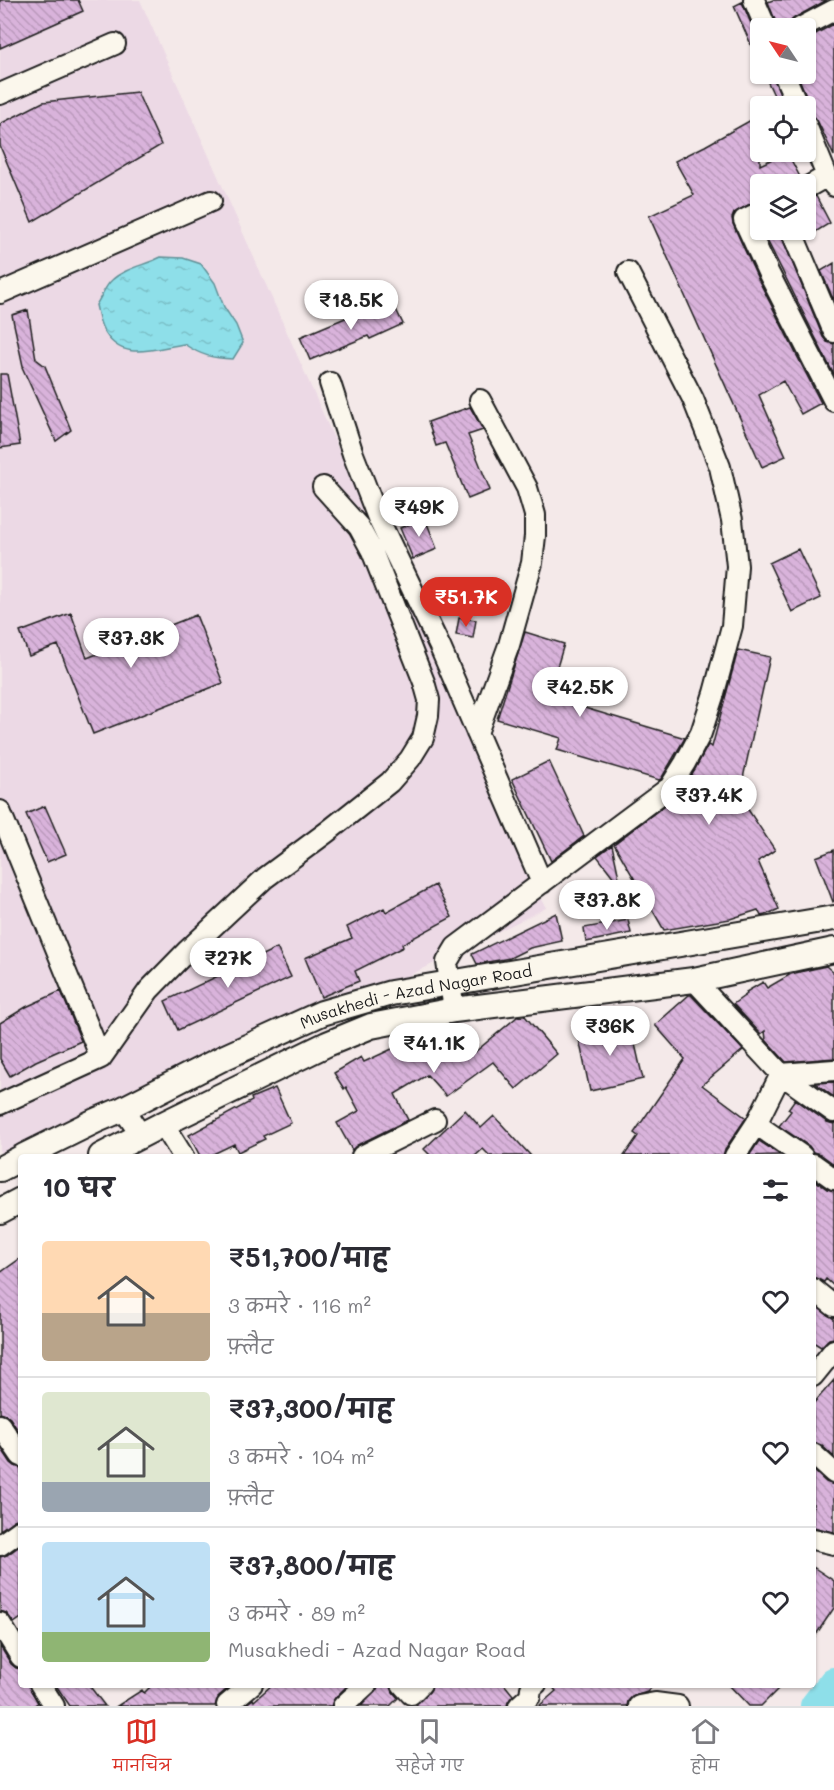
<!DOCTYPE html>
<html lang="hi">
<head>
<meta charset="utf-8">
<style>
  body { margin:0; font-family:Mali,"Playpen Sans Deva",sans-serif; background:#f2f2f3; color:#2b2b33; height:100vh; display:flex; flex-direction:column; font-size:22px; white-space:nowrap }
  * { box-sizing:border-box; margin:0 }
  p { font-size:20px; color:#7c7c81 }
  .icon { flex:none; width:33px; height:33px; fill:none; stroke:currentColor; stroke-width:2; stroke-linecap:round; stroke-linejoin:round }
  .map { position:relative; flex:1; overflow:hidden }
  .sheet { position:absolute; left:18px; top:1154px; width:798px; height:534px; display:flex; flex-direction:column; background:#fff; border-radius:6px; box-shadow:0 2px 4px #0004 }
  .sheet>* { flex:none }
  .needle { width:39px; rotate:305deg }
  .buttons { position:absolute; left:750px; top:18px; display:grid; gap:12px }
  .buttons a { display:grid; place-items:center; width:66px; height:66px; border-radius:6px; background:#fff; box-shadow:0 2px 4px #0004; font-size:30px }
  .price { position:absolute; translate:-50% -51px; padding:0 14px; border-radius:21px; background:#fff; color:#222; font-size:20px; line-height:39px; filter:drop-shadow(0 2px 3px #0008) }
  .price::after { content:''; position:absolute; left:50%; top:36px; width:18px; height:14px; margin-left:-9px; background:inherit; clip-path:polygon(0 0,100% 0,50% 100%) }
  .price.selected { background:#d93025; color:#fff }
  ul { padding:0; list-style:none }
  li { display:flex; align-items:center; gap:18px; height:150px; padding:0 24px }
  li+li { border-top:2px solid #e1e1e2 }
  li span { display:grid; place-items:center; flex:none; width:168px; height:120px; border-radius:6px; color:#555 }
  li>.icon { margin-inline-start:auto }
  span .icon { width:72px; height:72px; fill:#fffc; stroke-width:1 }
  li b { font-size:26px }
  h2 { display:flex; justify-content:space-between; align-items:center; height:72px; padding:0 24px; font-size:26px }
  .dock { display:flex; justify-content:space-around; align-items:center; height:84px; border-top:2px solid #e1e1e2; background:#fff; font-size:16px; color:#7c7c81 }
  .dock a { display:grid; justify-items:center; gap:3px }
  .dock .selected { color:#d93025 }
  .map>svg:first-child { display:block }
  .built { fill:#ecd9e5 }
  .water { fill:url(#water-ripples); stroke:#609197; stroke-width:1.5 }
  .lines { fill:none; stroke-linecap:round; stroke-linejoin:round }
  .river { stroke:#8edfe9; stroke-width:32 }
  .building { fill:url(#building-back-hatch); stroke:#1c1c1c; stroke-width:1.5 }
  .minor-casing { stroke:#1c1c1c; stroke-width:24 }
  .major-casing { stroke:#1c1c1c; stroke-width:28 }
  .minor { stroke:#fbf7ec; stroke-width:20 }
  .major { stroke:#fbf7ec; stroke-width:24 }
  .labels { text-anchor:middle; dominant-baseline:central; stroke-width:6; stroke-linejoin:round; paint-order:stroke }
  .street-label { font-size:16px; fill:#1c1c1c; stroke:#fbf7ec }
</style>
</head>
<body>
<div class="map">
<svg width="834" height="1706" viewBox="0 0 834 1706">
  <defs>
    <pattern id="water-ripples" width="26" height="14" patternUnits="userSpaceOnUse" patternTransform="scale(1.5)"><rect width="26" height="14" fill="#8edfe9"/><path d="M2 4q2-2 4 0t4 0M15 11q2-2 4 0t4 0" fill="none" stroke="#7abfc7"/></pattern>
    <pattern id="building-back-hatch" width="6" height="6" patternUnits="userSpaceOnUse" patternTransform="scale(1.5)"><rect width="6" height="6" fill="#d9b3db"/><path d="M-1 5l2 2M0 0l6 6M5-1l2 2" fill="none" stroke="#ba99bb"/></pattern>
  </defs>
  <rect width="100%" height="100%" fill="#f4e9e9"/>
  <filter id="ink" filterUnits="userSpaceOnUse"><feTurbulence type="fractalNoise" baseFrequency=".0167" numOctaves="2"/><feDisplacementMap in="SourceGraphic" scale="12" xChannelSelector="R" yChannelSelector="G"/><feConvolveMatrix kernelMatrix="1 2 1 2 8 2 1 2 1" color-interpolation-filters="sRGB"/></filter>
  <g filter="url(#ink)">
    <!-- built -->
    <path class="built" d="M0,0H140L397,581L546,908L0,1178Z"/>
    <!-- water -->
    <path class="water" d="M161,257L183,258L201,264L215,283L224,307L236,325L243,343L233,359C212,358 202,356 184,344C155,348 120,364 103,329C99,322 98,313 96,305C101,298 105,286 112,280C125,268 146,265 161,257Z"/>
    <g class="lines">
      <!-- river -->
      <path class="river" d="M816,1706L834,1683"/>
    </g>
    <!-- building -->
    <path class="building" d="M0,0H78L83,11L0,48Z
      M773,0H827L794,18L790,22L788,28H778L768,2Z
      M742,2L755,33L760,38V65L734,6Z
      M834,24V156L817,120L813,115L808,113L810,108L809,102L797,74H806V39Z
      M764,74H772L785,106H779Z
      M137,92L161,145L32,222L0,146V124L43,102Z
      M760,115V165L787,152L800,177L786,184H760V200L755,201L734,213L732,218L733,224L757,277L821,403L801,414L783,381L759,395L786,456L762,467L649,216L694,195L675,161L705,146Z
      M816,196L830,223L807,237L804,230H806V200Z
      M762,230H779L823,337L827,342L834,344V375Z
      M834,263V301L821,271Z
      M392,301L403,324L370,339L368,336L310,360L300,337L350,316L352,320Z
      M28,310L36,359L45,366L71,430L56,441L22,367L23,366L12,315Z
      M0,374H7L20,445L0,448Z
      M470,407L483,430L468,435L490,490L468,499L445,443L436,446L428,422Z
      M425,518L437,549L413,559L400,528Z
      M798,549L821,598L792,612L769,563Z
      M71,613L87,658L196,615L223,683L93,734L58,645L29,656L20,632Z
      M459,618L476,620L473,638L456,635Z
      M525,632L564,644L548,697L685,738L661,779L659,780L557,750L561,738L497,719Z
      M738,650L770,657L739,796L775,850L758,861L779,909L765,915L761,916L758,910L730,919L664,930L614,844L677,796L695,769L708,745L712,747Z
      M549,761L584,836L551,861L512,779Z
      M45,806L66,854L47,862L26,814Z
      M612,845L621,887L597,856Z
      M834,850V901L833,902L816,857Z
      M435,885L452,917L402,944L403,947L355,971L359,981L321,997L305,958L352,938L347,927L384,908L386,912Z
      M556,913L562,941L530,948L510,958L477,964L472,954Z
      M628,920L631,933L586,942L584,928Z
      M277,948L291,977L178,1030L165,1001Z
      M826,966L834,973V1058L786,1062L766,1040L765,1031L761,1034L733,1004L747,994L746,992L763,982L767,988L791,974Z
      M61,991L81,1041L36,1061L10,1076L0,1059V1023L26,1007Z
      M689,995H691L743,1050L702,1085L746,1118L725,1149L723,1156H624L638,1136L634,1133L685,1059L655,1025Z
      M525,1016L557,1054L516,1089L493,1062L446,1096L427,1075L395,1094L408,1120L357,1145L352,1150L337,1123L359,1111L346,1087L344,1089L334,1073L361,1057L364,1062L394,1048L462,1040L475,1052L517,1017Z
      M630,1022L643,1079L590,1091L578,1034Z
      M834,1082V1097L815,1083Z
      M275,1088L291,1123L263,1136L265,1139L238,1152L234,1144L209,1156H200L189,1135L252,1101L251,1098Z
      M795,1099L827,1122L834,1124V1164L820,1154L813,1152L809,1146L779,1126L791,1111L788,1109Z
      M465,1110L481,1128L494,1116L531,1156H490L483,1149L475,1156H431L424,1149Z
      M759,1141L780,1155L749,1156Z
      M813,1179L827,1189L834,1191V1286L826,1279L824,1282L813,1277Z
      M21,1258V1435L10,1418L6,1415L0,1413V1273Z
      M813,1304L834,1319V1338L829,1339L821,1347L813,1342Z
      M834,1380V1457L821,1445L813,1442V1404Z
      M0,1446L11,1463L15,1466L21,1468V1518L14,1520L0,1530Z
      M813,1470L826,1482L834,1485V1532L813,1527Z
      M21,1545V1618L14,1623L6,1613L0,1611V1557L7,1555Z
      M813,1567L834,1581V1608L813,1639Z
      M0,1646L11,1664L16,1668L21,1669V1684H28L38,1703L33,1706H0Z
      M55,1684H88L105,1706H70Z
      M153,1684H233L219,1696L215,1706H117L142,1690L144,1693Z
      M273,1684H349L335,1698L331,1706H244L253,1699L254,1701Z
      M379,1684H390L393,1692L398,1698L390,1706H361L375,1692Z
      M433,1684H504L513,1695L508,1702L507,1706H418L416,1704L429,1692Z
      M550,1684H655L647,1692L632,1697L628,1701L627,1706H539L556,1691Z
      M728,1684H783L761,1706H749Z"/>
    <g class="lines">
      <defs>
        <path id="minor" d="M754,0L766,28
          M800,28L834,10
          M784,74L798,106
          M0,94L115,44
          M806,125L827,176L834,186
          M806,188L827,176
          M760,212L744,220L768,272L834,401
          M791,230L834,332
          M0,293L211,201
          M330,383L353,454L378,518L440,647L542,883
          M477,733L509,645L532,563L535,536V515L527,488L480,400
          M0,811L101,1058
          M694,980L781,1074L834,1112
          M454,1010L447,962L456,947L670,787L685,763L701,733L714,693L732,626L737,566L732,520L720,467L693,399L628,272
          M0,1104L101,1058L149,990L188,950L265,878L327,832L390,782L410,759L423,738L428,716L429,700L424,682L372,551L359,527L323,487
          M123,1109L141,1135
          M163,1124L183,1156
          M756,1124L781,1074L834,1070
          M362,1156L435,1120
          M735,1156L756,1124L802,1156
          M813,1164L834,1179
          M813,1289L834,1306
          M813,1376L834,1350
          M0,1425L21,1456
          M813,1454L834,1473
          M813,1539L834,1544
          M0,1545L21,1530
          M0,1623L21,1657
          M40,1684L54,1706
          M402,1684L411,1694L421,1684
          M227,1705L252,1684
          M343,1706L367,1684
          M519,1706L530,1696L531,1688L536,1684
          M639,1706L655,1703L678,1706"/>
        <g id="major">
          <path id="s1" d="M24,1156L95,1121L123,1109L225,1057L322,1013L391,993L834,918"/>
          <path d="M101,1156L163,1124L327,1044L371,1026L454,1010L694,980L834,950"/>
          <path d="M0,1169L21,1158"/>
          <path d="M0,1211L21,1200"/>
        </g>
      </defs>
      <!-- minor casing -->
      <use href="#minor" class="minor-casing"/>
      <!-- major casing -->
      <use href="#major" class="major-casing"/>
      <!-- minor -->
      <use href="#minor" class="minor"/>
      <!-- major -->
      <use href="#major" class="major"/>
    </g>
  </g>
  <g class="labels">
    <!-- street labels -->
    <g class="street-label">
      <text stroke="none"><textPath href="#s1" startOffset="426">Musakhedi - Azad Nagar Road</textPath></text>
    </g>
  </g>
</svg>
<div class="buttons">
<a><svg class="needle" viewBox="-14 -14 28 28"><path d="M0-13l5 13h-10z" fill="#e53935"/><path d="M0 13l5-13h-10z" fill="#7c7c81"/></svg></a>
<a><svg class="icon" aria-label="locate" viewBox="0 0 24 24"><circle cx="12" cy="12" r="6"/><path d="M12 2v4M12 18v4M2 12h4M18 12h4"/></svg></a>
<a><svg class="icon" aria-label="layers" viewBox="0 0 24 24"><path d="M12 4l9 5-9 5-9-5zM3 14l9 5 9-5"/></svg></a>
</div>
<b class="price" style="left:351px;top:331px">₹18.5K</b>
<b class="price" style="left:419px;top:538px">₹49K</b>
<b class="price selected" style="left:466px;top:628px">₹51.7K</b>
<b class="price" style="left:131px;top:669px">₹37.3K</b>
<b class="price" style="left:580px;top:718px">₹42.5K</b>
<b class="price" style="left:709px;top:826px">₹37.4K</b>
<b class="price" style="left:607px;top:931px">₹37.8K</b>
<b class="price" style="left:228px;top:989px">₹27K</b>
<b class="price" style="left:610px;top:1057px">₹36K</b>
<b class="price" style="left:434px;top:1074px">₹41.1K</b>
<section class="sheet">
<h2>10 घर<svg class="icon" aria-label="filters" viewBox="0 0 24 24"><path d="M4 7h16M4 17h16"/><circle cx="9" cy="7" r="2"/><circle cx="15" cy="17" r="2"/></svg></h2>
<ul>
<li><span style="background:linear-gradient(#ffd9b3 60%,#b9a48a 0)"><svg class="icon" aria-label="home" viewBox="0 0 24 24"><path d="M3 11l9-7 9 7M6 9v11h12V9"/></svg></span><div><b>₹51,700/माह</b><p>3 कमरे · 116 m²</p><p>फ़्लैट</p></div><svg class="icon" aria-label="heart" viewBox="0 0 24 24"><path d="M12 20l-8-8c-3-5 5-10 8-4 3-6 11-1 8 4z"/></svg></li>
<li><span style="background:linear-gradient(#dfe7d0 75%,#9aa5b1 0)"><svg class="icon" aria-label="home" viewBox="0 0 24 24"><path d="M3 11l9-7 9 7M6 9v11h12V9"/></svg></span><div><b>₹37,300/माह</b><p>3 कमरे · 104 m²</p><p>फ़्लैट</p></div><svg class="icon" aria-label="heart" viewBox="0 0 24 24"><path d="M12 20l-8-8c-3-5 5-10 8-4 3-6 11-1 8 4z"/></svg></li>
<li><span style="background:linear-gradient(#bfe0f5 75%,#8fb573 0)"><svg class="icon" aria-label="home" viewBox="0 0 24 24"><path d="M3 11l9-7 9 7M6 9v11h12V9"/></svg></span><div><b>₹37,800/माह</b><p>3 कमरे · 89 m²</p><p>Musakhedi - Azad Nagar Road</p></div><svg class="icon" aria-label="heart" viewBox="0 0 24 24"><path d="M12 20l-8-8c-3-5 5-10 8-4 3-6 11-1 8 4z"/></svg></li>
</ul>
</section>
</div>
<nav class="dock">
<a class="selected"><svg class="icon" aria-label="map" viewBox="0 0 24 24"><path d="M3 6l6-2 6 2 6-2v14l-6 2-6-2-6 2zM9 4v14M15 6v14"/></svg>मानचित्र</a>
<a><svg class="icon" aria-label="saved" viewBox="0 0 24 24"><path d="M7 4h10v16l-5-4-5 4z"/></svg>सहेजे गए</a>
<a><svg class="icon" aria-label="home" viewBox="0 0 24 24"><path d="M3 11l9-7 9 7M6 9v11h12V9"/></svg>होम</a>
</nav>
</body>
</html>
